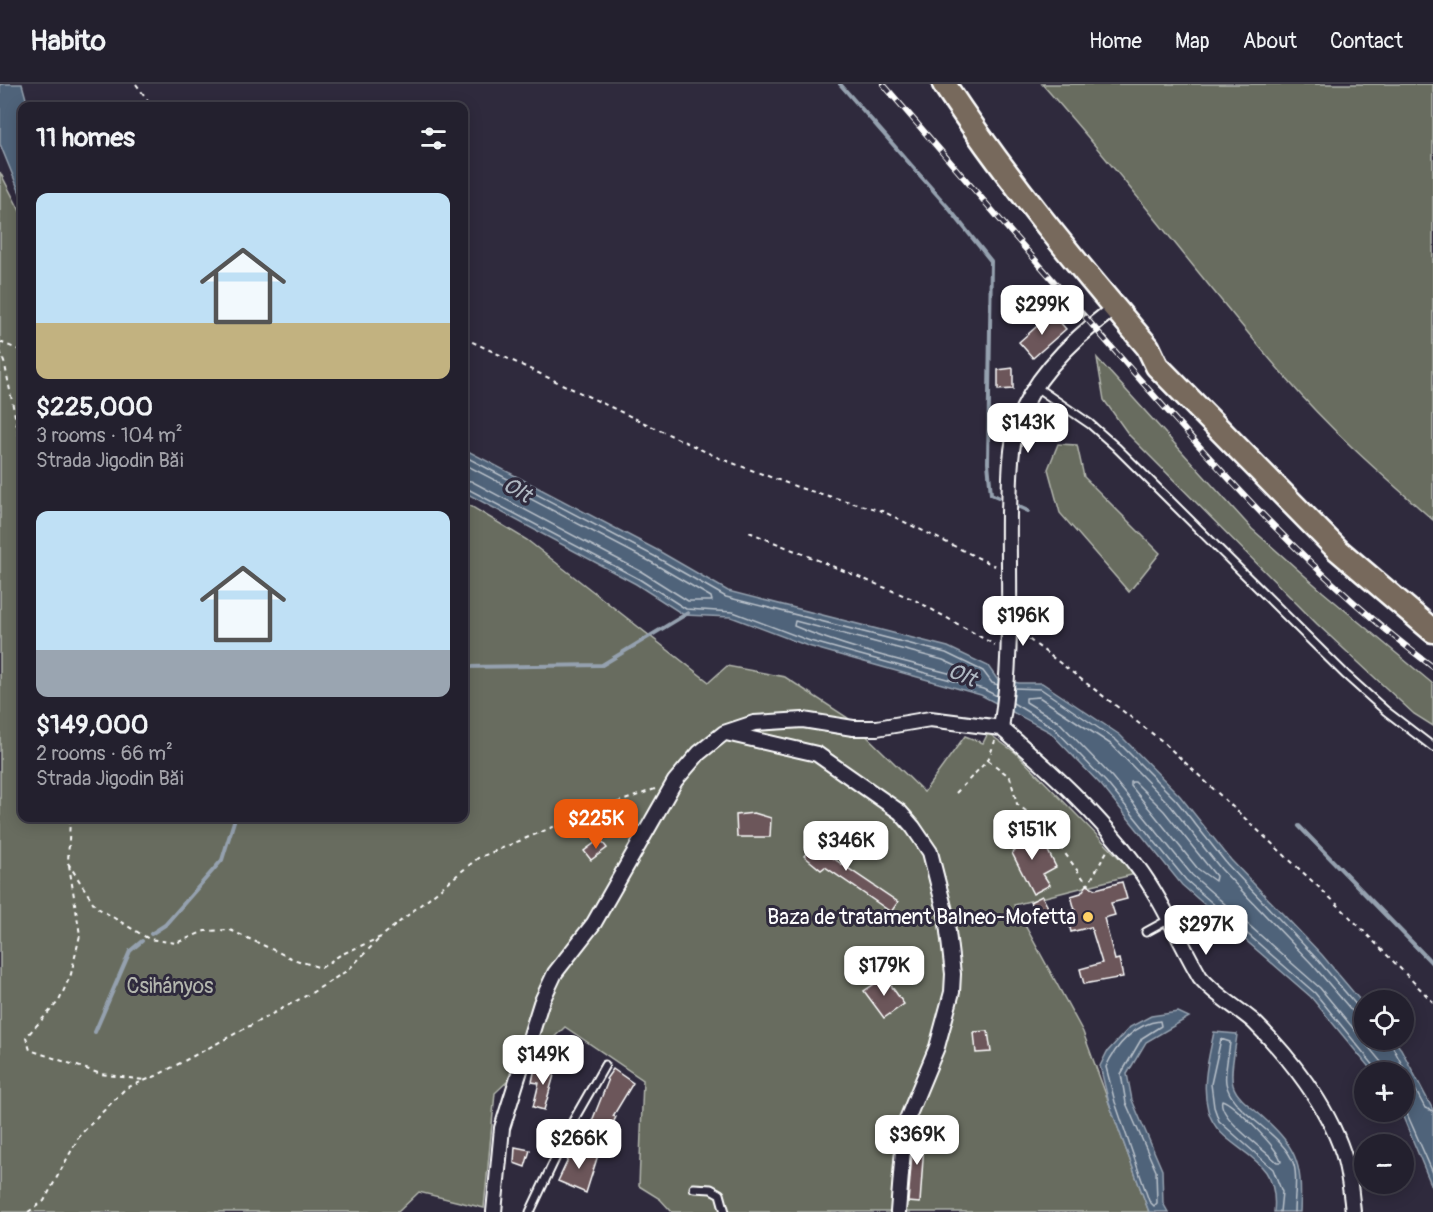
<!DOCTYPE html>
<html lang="en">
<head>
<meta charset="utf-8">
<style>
  body { margin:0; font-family:Pangolin,sans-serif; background:#2b2836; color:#f1f3f6; height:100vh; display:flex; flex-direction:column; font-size:22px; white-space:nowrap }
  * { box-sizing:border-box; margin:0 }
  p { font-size:20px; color:#a3a3aa }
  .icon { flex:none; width:33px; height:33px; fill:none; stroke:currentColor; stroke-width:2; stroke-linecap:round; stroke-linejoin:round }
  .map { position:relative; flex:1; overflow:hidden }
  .details { position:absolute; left:18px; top:18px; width:450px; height:720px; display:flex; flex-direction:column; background:#23202e; border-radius:12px; box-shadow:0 3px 15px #0003,0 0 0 2px #403e4a }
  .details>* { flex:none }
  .controls { position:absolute; left:1354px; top:906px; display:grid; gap:12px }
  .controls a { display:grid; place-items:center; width:60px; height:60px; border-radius:50%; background:#23202e; box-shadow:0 3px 15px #0003,0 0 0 2px #403e4a; font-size:30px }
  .price { position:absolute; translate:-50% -51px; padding:0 14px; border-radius:12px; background:#fff; color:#222; font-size:20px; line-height:39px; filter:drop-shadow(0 2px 3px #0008) }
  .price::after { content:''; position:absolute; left:50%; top:36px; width:18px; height:14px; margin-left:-9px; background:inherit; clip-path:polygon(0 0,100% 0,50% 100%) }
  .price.active { background:#ea580c; color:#fff }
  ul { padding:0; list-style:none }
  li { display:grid; align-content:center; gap:12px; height:318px; padding:0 18px }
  li span { display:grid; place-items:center; height:186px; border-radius:12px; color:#555 }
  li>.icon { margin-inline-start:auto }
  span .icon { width:108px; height:108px; fill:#fffc; stroke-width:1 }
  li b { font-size:26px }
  h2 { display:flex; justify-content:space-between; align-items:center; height:72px; padding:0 18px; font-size:26px }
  header { display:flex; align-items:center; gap:36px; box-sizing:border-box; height:84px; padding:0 30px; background:#23202e; border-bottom:2px solid #403e4a }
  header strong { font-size:28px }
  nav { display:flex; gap:33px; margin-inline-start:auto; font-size:21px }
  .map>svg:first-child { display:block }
  .green { fill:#676c5e; stroke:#b3b6ae; stroke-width:1.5 }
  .water { fill:#4f637a; stroke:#95a1af; stroke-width:1.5 }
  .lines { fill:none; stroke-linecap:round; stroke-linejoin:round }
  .shore { stroke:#b9c1ca; stroke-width:1.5 }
  .stream { stroke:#95a1af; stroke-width:4 }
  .building { fill:#6c565a; stroke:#fff; stroke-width:1.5 }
  .service-casing { stroke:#fff; stroke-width:11 }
  .minor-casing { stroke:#fff; stroke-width:18 }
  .trunk-casing { stroke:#fff; stroke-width:27 }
  .path { stroke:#fff; stroke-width:2; stroke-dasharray:4.5 4.5; stroke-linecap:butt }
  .service { stroke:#2f2a3d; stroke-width:7 }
  .minor { stroke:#2f2a3d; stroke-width:14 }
  .trunk { stroke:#77695c; stroke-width:22 }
  .rail-casing { stroke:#fff; stroke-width:6 }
  .rail { stroke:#2f2a3d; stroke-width:4; stroke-dasharray:11; stroke-linecap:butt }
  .poi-dot { fill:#ffd166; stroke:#2f2a3d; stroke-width:2 }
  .labels { text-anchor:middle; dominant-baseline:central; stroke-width:6; stroke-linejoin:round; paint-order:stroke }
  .poi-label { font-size:21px; fill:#fff; stroke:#2f2a3d; text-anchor:end }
  .park-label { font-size:21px; fill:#b3b6ae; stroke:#2f2a3d }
  .water-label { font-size:22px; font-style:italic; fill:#b0b9c3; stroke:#2f2a3d }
</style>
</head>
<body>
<header>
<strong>Habito</strong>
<nav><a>Home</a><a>Map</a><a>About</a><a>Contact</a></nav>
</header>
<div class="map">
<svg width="1433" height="1128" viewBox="0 0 1433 1128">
  <rect width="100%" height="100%" fill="#2f2a3d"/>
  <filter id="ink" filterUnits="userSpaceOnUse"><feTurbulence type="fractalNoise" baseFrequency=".0167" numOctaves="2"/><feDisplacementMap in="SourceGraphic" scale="12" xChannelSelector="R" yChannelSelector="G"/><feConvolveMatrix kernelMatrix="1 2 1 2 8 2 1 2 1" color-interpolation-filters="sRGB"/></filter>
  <g filter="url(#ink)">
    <!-- green -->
    <path class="green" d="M1042,0H1433V436C1382,391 1330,346 1286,294C1203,198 1127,95 1042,0Z
      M0,88L22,131V734H464V418L527,456L709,598L727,582L785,593L848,634L924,708L965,652L983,659L988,649L1016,669L1135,790L1014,821L1083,948L1149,1128H672L660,1115L639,1102L643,996L565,943L495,1009L484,1124L419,1108L398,1128H0Z
      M1097,274L1252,445L1323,508L1433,600V642L1414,630L1317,540L1129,351L1104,316Z
      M1058,360L1077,361L1084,393L1160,469L1129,508L1060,429L1048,385Z"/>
    <!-- water -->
    <path class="water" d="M0,0H22L28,22H22V114L0,60Z
      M464,365L657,466L728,507L948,563L988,582L997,595L1019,599H1042L1120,651L1180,712L1231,776L1322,871L1365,922V956H1394L1401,965L1433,1026V1105L1401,1028H1404V988H1373L1311,913L1182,801L1102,702L1050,648L981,611L808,562L731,533L684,531L636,500L464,408Z
      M1178,928L1189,933L1146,958L1127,990L1132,1016L1162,1086L1163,1119L1168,1128H1149L1109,1019L1100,982L1107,968L1130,943L1151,932Z
      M1214,948L1237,950C1236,964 1229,987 1233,1001C1236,1012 1248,1021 1257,1028C1296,1062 1303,1077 1300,1128H1274C1281,1065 1220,1071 1208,1026C1201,1000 1209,973 1214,948Z"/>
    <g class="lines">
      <!-- shore -->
      <path class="shore" d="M464,372L654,472L726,513L946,569L983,587L992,599L998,601
        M464,380L651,478L711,513L712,517H688L642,488L471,397L464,396
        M464,403L639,495L686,525L733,528L810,557L983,605L997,612
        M795,537L943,576L967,587L968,590L964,593C907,578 848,565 794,542Z
        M1014,604L1041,605L1116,656L1176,716L1227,780L1317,875L1358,923L1365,925
        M1013,619L1054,644L1106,698L1186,796L1315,909L1375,983L1377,988
        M1131,698H1135L1164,727L1216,792L1215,797L1198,785L1131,702Z
        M1365,933L1353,928L1312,880L1221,785L1170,721L1112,661L1039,613L1026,614V618L1060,639L1112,693L1192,791L1320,904L1381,978L1384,988
        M1160,937L1161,942L1142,954L1121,990L1126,1019L1156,1087L1157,1119L1154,1122L1149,1117L1115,1018L1106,983C1115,962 1136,939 1160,937Z
        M1389,956L1425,1024L1433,1027
        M1222,1016C1233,1019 1281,1067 1281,1078H1277C1264,1066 1217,1033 1222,1016Z
        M1404,1023L1433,1089
        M1280,1128L1282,1108L1273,1085L1219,1037L1214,1023L1211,1000L1221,955L1230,958C1229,970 1224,987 1226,999C1231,1030 1284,1048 1294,1081C1298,1095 1294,1114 1294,1128"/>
      <!-- stream -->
      <path class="stream" d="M840,0L947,122L991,177L988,379L991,410L998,413
        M1017,422L1028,427
        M464,583L602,581L688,529
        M1299,742L1433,880
        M151,850L165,841L222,776L235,734
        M95,948L130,867L142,857"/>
    </g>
    <!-- building -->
    <path class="building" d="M1052,229L1066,245L1033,274L1019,258Z
      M1013,284V305L998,306V286Z
      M754,729L771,734L770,753H737L736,731Z
      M1027,746L1030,751L1032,750L1041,765L1046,763L1056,783L1043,790L1050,801L1033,810L1012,769L1015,767L1009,756Z
      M823,751L840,766L833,774L898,818L891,828L825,783L821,786L804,772Z
      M600,755L607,764L591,776L584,767Z
      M1122,798L1127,815L1111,819L1115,831L1104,834L1115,876L1119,875L1123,893L1084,900L1080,885L1102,879L1091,843L1071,848L1066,828L1075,826L1071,812L1081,809L1087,801L1096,805Z
      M1042,812L1051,829L1039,836L1030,818Z
      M885,893L904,920L884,934L864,907Z
      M988,947L991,968L976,969L974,948Z
      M564,960L579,968L572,982L557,973Z
      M545,982L556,984L544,1026L533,1023L539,999L532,998L535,984L544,986Z
      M613,985L633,999L613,1032L616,1033L606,1053L588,1047L608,997L606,995Z
      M914,1045H925L920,1119L908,1118Z
      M515,1063L530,1066L525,1083L514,1079Z
      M574,1063L598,1071L586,1109L558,1097Z"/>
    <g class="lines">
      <defs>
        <path id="service" d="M1036,303L1090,340L1116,363L1346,591L1386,627L1433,663
          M1146,848L1168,836
          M694,1104L711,1105L720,1110L725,1128
          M530,1128L573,1037L605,981"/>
        <path id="minor" d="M1114,224C1077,252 1033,292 1018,338C1009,367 1010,399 1009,429C1008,500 1013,573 1001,644C1049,685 1098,730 1136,781C1162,815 1179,857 1200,893C1215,911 1235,922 1253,937C1289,972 1327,1021 1343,1069C1349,1088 1351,1108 1353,1128
          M726,649L817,670L900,728L913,743L930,768L946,831L953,890L952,908L937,963L905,1040L898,1128
          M494,1128L502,1044L541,919L555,889L594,839L675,697L699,669L724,649L754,639L803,636L853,644H877L930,635L1001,644"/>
        <path id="trunk" d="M944,0C1005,93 1076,179 1148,263L1157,282L1338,466L1433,547"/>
      </defs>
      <!-- service casing -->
      <use href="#service" class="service-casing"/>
      <!-- minor casing -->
      <use href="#minor" class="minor-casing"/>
      <!-- trunk casing -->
      <use href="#trunk" class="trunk-casing"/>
      <!-- path -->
      <path class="path" d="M136,0L152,22
        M464,254L719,374L800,404L882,427L995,482
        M0,258L22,267
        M0,267L5,281L22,368
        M749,448L915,516L995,561
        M1022,550L1162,657L1340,823L1433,918
        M988,676L1010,693L1017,720L1045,742L1088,801L1107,767
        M956,709L988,676L995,657
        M70,734L68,779L96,823L149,855L176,859L205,847L230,846L293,875L321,884L340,871L381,853L478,774L575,734L655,705
        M69,781L80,851L71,890L59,917L26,953L30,966L101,990L144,996
        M28,1128L44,1117L80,1051L126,1004L156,992L313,908L348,886L379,855"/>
      <!-- service -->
      <use href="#service" class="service"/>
      <!-- minor -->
      <use href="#minor" class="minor"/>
      <!-- trunk -->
      <use href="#trunk" class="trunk"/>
      <defs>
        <path id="rail" d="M883,0C962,92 1041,183 1121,274C1219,386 1314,494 1433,583"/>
      </defs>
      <!-- rail casing -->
      <use href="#rail" class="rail-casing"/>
      <!-- rail -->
      <use href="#rail" class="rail"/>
    </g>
  </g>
  <!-- markers -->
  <circle class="poi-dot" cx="1088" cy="833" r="6"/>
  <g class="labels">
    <!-- poi labels -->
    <g class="poi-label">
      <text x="1076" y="833">Baza de tratament Balneo-Mofetta</text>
    </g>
    <!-- park labels -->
    <g class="park-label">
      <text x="170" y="902">Csihányos</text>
    </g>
    <!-- water labels -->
    <g class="water-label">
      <text transform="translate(517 406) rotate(30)">Olt</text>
      <text transform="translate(962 591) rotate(23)">Olt</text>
    </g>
  </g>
</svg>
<div class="controls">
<a><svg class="icon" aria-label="locate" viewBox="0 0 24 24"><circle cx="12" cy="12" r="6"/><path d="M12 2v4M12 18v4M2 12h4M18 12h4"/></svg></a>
<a>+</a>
<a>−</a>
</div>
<b class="price" style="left:1042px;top:252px">$299K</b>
<b class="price" style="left:1028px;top:370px">$143K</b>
<b class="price" style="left:1023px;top:563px">$196K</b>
<b class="price active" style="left:596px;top:766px">$225K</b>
<b class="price" style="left:1032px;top:777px">$151K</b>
<b class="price" style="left:846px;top:788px">$346K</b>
<b class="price" style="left:1206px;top:872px">$297K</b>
<b class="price" style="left:884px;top:913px">$179K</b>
<b class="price" style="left:543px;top:1002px">$149K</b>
<b class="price" style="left:917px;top:1082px">$369K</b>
<b class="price" style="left:579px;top:1086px">$266K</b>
<section class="details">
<h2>11 homes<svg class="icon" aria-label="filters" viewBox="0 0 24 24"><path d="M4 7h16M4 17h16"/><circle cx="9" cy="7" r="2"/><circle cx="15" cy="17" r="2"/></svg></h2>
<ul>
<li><span style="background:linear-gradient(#bfe0f5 70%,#c2b280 0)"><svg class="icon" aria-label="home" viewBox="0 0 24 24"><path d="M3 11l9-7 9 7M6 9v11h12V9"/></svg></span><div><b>$225,000</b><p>3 rooms · 104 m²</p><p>Strada Jigodin Băi</p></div></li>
<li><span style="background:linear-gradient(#bfe0f5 75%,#9aa5b1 0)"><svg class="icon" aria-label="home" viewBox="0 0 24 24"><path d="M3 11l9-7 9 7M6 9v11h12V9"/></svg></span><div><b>$149,000</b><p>2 rooms · 66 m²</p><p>Strada Jigodin Băi</p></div></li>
</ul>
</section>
</div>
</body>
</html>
